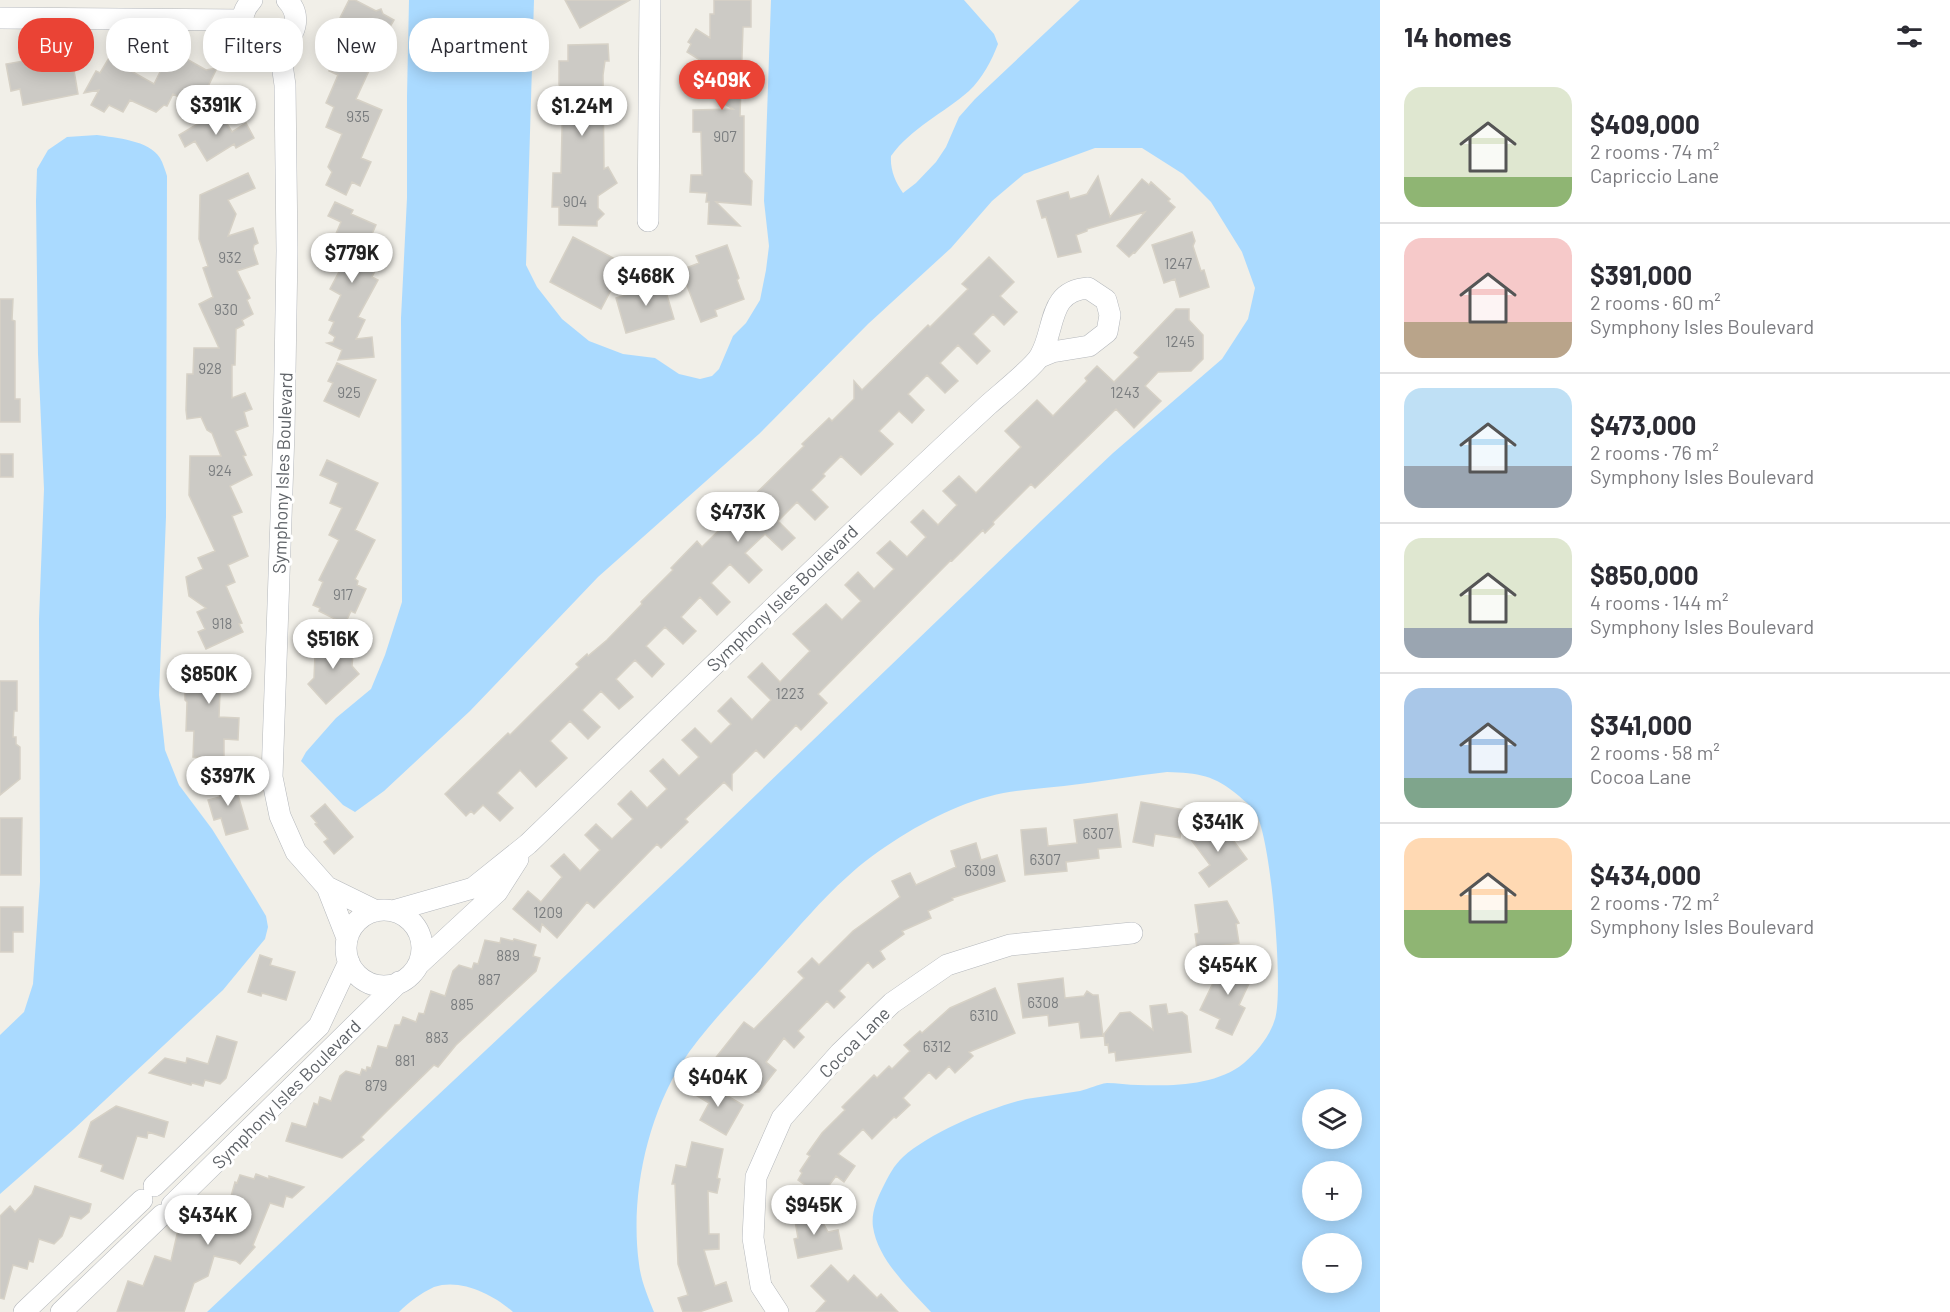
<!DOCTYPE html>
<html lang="en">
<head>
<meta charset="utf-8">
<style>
  body { margin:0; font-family:Barlow,sans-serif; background:#f7f7f7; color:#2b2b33; height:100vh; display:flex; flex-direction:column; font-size:22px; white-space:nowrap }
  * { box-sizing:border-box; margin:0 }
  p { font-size:20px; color:#7c7c81 }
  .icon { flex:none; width:33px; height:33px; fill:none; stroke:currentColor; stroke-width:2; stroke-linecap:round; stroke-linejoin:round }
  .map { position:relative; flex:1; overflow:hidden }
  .sheet { display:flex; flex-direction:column; background:#fff; width:570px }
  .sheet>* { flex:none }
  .top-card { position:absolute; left:18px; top:18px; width:570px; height:54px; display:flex; gap:12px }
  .controls { position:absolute; left:1302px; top:1089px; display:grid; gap:12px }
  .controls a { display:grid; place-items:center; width:60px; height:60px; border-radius:50%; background:#fff; box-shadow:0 3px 15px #0003; font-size:30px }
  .price { position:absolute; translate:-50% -51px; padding:0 14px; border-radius:21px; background:#fff; color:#222; font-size:20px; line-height:39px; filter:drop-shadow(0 2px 3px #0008) }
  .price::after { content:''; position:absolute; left:50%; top:36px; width:18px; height:14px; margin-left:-9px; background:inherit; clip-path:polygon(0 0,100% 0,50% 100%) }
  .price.selected { background:#ea4335; color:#fff }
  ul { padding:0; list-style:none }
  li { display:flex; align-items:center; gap:18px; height:150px; padding:0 24px }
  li+li { border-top:2px solid #e1e1e2 }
  li span { display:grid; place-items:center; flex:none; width:168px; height:120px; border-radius:18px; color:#555 }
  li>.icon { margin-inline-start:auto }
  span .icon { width:72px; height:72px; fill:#fffc; stroke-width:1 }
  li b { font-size:26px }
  h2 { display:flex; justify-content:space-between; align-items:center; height:72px; padding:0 24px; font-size:26px }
  .tag { padding:0 21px; border-radius:24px; background:#fff; box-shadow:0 3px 15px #0003; font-size:21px; line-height:54px }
  .tag.selected { background:#ea4335; color:#fff }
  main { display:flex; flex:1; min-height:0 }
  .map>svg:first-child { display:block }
  .water { fill:#aadaff; fill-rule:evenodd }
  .building { fill:#cccac5; stroke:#d6d1c6; stroke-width:1.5 }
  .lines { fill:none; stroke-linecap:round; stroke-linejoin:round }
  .minor-casing { stroke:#b5b8bc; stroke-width:22 }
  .minor { stroke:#fff; stroke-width:21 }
  .labels { text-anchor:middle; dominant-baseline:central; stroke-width:6; stroke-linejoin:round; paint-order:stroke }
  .number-label { font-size:15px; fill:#7a7d7f }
  .street-label { font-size:18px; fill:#5f6368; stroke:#fff }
</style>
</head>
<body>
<main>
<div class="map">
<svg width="1380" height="1312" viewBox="0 0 1380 1312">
  <rect width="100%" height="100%" fill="#f1efe8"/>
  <!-- water -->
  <path class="water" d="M409,0H534L526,265L537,287L562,319L589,341L623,354L655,358L679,374L700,379L712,376L719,369L733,336L746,323L760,300L766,270L769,246L764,201L771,0H964L994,34L998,44C992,60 982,79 969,91C944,113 911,128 891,156C890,169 895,182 903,193L916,183L936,162L946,147L959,117L975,99L1080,0H1380V1312H931C909,1288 878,1260 873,1227C871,1213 877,1199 883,1187C888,1177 894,1165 903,1157C929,1133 991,1107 1026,1099C1044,1096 1063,1094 1080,1091C1089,1089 1098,1084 1107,1083C1117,1083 1128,1085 1138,1085C1172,1086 1216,1086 1244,1063C1257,1052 1270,1036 1275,1019C1284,991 1271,834 1255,812C1251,805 1244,801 1239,796C1214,775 1199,773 1167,772C1133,776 1098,782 1064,786C1024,790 996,791 958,807C921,822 876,850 847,877C821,900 799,927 775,953C744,989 707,1024 681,1064C646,1121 630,1198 639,1264C641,1281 648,1297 654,1312H513C494,1295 461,1278 434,1287C421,1293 409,1302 399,1312H207L682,866L1041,521L1113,453L1222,359L1248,319L1255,288L1242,252L1211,202L1183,174L1142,148H1095L1024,174L992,201L951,248L868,324L759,434L598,577L470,711L384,791L355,812L343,805L301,761L306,752L336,718L371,689L385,655L402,602L401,318L407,198V96ZM1312,1100H1352V1138H1312ZM1312,1172H1352V1210H1312ZM1312,1244H1352V1282H1312Z
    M97,135C116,138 149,140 160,158C163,163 165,170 167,176L166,517L159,695L165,750L179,785L212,829L254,896L266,916L268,927L265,939L223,990L74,1129L0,1194V1035L24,1012L33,984L40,882L39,619L44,489L38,354L36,201L37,169L48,150L67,137Z"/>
  <!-- building -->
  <path class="building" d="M349,0H355L376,11L381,9L383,14L394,20L387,32L381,29H378L376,32L369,28L356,54L373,62L356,99L382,110L361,158L371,162L360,186L352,182L346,195L326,185L332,172L328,167L342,134L326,127L334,107L326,103L338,75L329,71L337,55L339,56L351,26L339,20Z
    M565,0H630L580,28Z
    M714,0H751V27H743L740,116H744V172L752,181L751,205L716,202L740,226L708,224L709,202H706L707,193L690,192L691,175H702L701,132H693V110L733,109L695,86L708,65L687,52L691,44L688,42L696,29L710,38V14H714Z
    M608,44L609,61H605L603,75L604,169L608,167L617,183L598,196V208L604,214L597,221V226L559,225V207H552L553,173H561L563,88H560L559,84V61H568V45Z
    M115,48L130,56L124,67L154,84L170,52L177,56L178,54L206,70L217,68L198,107L173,94L167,106L164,105L156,112L130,100L123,112L109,105L104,112L91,105L99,90L84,93L96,71L100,73Z
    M53,50L54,56L71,53L78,94L23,105L20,89L11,91L6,64L41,58L40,53Z
    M219,111L232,132L246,123L254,138L236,148L234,144L207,161L195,141L185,147L179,135Z
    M248,173L255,188L228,200L236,214L228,236L253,228L258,243L254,245L253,249L258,264L237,271L250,298L247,300L253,314L242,320L244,325L236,329L235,365H232V398L245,393L252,409L244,412L248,426L235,431L246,455L243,456L252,475L230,486L242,512L232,516L248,556L228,565L235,582L226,586L242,623L239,624L243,632L206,649L198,632L205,629L197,612L206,608L189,596L186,577L203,569L198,558L215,551L189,495L190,456H221L212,433L207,430L201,417L187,419L186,410L187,374H193L194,348H219L199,304L213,297L203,268L208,266L199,239L200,195Z
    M1098,176L1110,217L1142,179L1149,185L1151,182L1170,199L1168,201L1175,207L1135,253L1134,252L1129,257L1117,246L1145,212L1087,229V231L1076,235L1081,252L1058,257L1046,217L1042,218L1037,201L1068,192L1070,199L1087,194Z
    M335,202L353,210L351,214L376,225L361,259L377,267L372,277L378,280L358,317L365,320L356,339L372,337L374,357L338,360L342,350L327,343L333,342L335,337L329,333L334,322L329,320L341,295L330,289L341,268L329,262L341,239L335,236L341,222L328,216Z
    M1192,232L1195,241L1193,246L1201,271L1204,270L1209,287L1180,297L1175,279L1164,283L1152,245Z
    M573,237L619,261L614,271L620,273L601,309L550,282Z
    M727,245L739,278L737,280L744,299L715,310L717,316L701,322L681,270L699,263L696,256Z
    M989,257L1014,282L1000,296L1017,312L1004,325L993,314L973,334L990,351L977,364L958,345L940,363L958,381L945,393L927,375L908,394L924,410L912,423L899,411L879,431L893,444L861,475L841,456L823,474L825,476L811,490L828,507L815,520L797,502L778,521L795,538L782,550L765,534L745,553L762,570L749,583L730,564L711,583L730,602L717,615L700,597L681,617L696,631L683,644L665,627L646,646L664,664L652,677L635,660L616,679L633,697L619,709L601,691L582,710L600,727L588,739L570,721L550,741L567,758L536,787L520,770L497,793L513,808L500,821L483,805L474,814L471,811L466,816L445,794L508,733L510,735L540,705L579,667L576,664L587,654L588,656L607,640L642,604L641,602L673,570L671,568L697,541L702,547L804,446L802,444L829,418L832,421L854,399V381L862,390L928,325L930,327L968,289L962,284Z
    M657,278H662L674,319L626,333L616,298L648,288L646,281Z
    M0,299H13L12,320L15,321V399H20V422H0Z
    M1176,309H1189V320L1203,335V359L1191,371L1158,372L1145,386L1161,401L1134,428L1116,409L1035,488L1031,484L993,522L994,524L985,533L983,530L952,561L951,560L818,694L827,703L801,730L796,725L764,758L756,750L732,774V790L724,782L685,819L688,822L661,848L657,844L594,908L587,902L557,938L542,924L540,932L513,909L528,891L541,902L562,877L551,866L564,854L580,871L600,850L585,835L596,824L612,839L633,819L618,804L631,791L647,808L667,789L650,771L663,759L679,776L699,757L682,740L695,728L711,744L731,724L718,711L731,698L752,720L771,700L748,677L762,663L780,682L810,651L793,634L826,604L842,620L861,601L845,585L858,572L874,589L894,569L877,553L890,541L907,557L926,537L911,522L923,510L938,525L957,505L943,491L959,476L976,493L1021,447L1005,431L1037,400L1053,416L1087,381L1085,378L1097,366L1114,382L1139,357L1134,353Z
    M337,363L376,380L359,417L324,401L333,383L328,381Z
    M0,454H13V477H0Z
    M327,460L378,483L355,530L375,540L355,579L358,581L357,585L366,589L355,613L351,611L345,624L319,611L320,608L313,605L323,582L319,580L339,540L329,535L342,508L330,503L338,483L320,475Z
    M325,641L354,643L352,666L359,674L326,704L308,684L314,678L315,654L324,655Z
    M209,657H239L238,683H224V692H220L219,717L239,718L238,740L224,739V758L193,757L194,731H186L187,702L185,700V678L172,664H213Z
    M0,681H17V711H14L13,737H16V744L20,747V779L0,795Z
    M228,778H233L248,829L226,835L221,818L214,820L208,800L220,797L215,782Z
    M1141,802L1185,810L1180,838L1155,834L1153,846L1133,842Z
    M325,804L353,837L334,854L324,842L328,839L315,824L317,823L311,816Z
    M1117,814L1121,847L1098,849L1099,858L1066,862L1067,871L1025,875L1021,830L1046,828L1048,846L1077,843L1074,820Z
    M0,818H22L21,875H0Z
    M1219,821L1247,859L1209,887L1199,873L1210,865L1192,841Z
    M976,843L981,860L997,855L1005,881L952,898L953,900L928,911L931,918L902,931L904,934L880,951L885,959L873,968L868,962L839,991L845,997L834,1008L827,1001L798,1031L804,1037L794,1048L784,1038L766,1062L776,1070L759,1092H753L713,1061L744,1022L754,1029L804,978L798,972L812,958L819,965L853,931L900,897L892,881L910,873L916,885L956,867L951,851Z
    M1227,901L1239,923L1236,924L1239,943L1197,949L1195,934L1199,933L1195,905Z
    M0,907H23V932H13V952H0Z
    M501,938L513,941L514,939L536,945L533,956L540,958L536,971L456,1045L438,1067L434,1065L387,1111L361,1137L364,1140L342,1158L286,1141L292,1123L306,1127L314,1103L318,1105L320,1097L331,1101L340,1076L346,1071L360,1075L362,1069L366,1071L367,1067L371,1068L378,1046L387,1048L395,1025H400L403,1017L416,1022L419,1013L424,1014L431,991L445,996L453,971L459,965L472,969L474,963L478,964L485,940L500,943Z
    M260,955L272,959L270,965L295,972L286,1000L262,993L261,996L248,992Z
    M1229,959L1252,969L1250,974L1253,975L1239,1005L1245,1008L1232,1035L1216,1028L1220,1019L1200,1010L1217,975L1220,976Z
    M1063,978L1065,998L1084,996L1087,991L1093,995H1098L1103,1036L1081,1038L1079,1022L1049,1026L1048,1015L1023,1018L1018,984Z
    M995,988L1015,1033L969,1052L973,1056L955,1073L949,1066L936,1079L929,1072L903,1098L910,1105L896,1118L894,1117L872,1139L863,1129L838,1154L855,1166L844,1182L836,1176L821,1196L798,1180L802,1173L800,1171L810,1156L807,1154L822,1133L845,1110L842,1107L874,1075L877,1078L889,1066L892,1069L910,1051L904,1045L920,1031L922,1033L950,1008Z
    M1166,1004L1168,1014L1182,1012L1187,1016L1191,1052L1116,1061L1115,1052L1109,1053L1108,1044L1105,1045L1104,1034L1120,1013L1130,1012L1153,1030L1150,1006Z
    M217,1036L237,1042L226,1078L220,1084L205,1080L203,1086L192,1083L191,1085L149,1073L165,1058L186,1063L187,1058L208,1064Z
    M702,1081L743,1105L726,1135L700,1120L709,1103L694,1094Z
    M116,1106L168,1122L164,1137L148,1132L147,1138L137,1136L123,1179L101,1171L103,1165L79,1157L91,1122Z
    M692,1142L723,1149L717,1178L720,1179L717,1193L708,1191L709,1234H719V1249L704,1250L715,1286L726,1282L732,1301L699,1312H683L678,1298L688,1295L678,1264L675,1184H672L676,1165L686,1167Z
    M256,1174L269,1179V1176L304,1187L292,1198L286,1196L283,1207L270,1203L253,1245L255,1247L240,1264L236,1261L214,1256L208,1276L194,1283L184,1312H117L128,1281L143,1286L155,1256L171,1261L178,1230L183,1231L184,1228L189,1229L191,1224L204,1227L215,1202L228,1207L235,1182L237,1183L240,1175L254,1179Z
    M35,1186L91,1204L89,1212L81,1219L70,1216L62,1236L54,1244L39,1239L33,1262L29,1261L27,1269L13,1265L4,1299L0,1298V1216L10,1206L15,1212L32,1194Z
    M816,1210L828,1232L838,1230L842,1249L798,1258L794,1239L798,1238L794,1215Z
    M831,1265L848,1282L854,1275L877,1298L881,1294L898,1312H816L826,1301L811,1286Z"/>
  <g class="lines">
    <defs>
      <path id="minor" d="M252,0C219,36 285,67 295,26C297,16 294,7 287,0
        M0,18L243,20
        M279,44L285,85L287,251L284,432L272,777L280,816L296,852L327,887L347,938
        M648,221L650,0
        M327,887L376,911
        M396,910L473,888L528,844C681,697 832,549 988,405C999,395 1034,367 1040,356C1056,329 1047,291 1088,288L1106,300L1110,315L1107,332L1089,346L1052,352L1040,357
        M346 948a38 38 0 1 1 76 0a38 38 0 1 1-76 0Z
        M418,965L497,892L518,859
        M154,1186L319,1026L349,962
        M172,1205L399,982
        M24,1312L142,1200
        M61,1312L162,1215
        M778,1312L761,1286L753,1238L756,1177L782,1118L840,1053L892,1003L947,965L1010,945L1132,933"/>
    </defs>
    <!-- minor casing -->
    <use href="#minor" class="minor-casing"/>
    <!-- minor -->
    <use href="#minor" class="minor"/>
  </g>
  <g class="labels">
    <!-- number labels -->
    <g class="number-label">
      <text x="358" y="116">935</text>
      <text x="725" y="136">907</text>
      <text x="575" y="201">904</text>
      <text x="230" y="257">932</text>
      <text x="1178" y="263">1247</text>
      <text x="226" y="309">930</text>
      <text x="1180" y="341">1245</text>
      <text x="210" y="368">928</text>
      <text x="349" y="392">925</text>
      <text x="1125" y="392">1243</text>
      <text x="220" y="470">924</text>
      <text x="343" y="594">917</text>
      <text x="222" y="623">918</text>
      <text x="790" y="693">1223</text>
      <text x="1098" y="833">6307</text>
      <text x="1045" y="859">6307</text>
      <text x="980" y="870">6309</text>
      <text x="548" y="912">1209</text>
      <text x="508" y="955">889</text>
      <text x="489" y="979">887</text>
      <text x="1043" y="1002">6308</text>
      <text x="462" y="1004">885</text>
      <text x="984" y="1015">6310</text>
      <text x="437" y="1037">883</text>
      <text x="937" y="1046">6312</text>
      <text x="405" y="1060">881</text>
      <text x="376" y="1085">879</text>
    </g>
    <!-- street labels -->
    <g class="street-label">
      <text transform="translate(282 473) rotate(-88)">Symphony Isles Boulevard</text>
      <text transform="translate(782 598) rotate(-44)">Symphony Isles Boulevard</text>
      <text transform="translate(854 1042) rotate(-45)">Cocoa Lane</text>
      <text transform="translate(286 1094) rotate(-45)">Symphony Isles Boulevard</text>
    </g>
  </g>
</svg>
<div class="controls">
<a><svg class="icon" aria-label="layers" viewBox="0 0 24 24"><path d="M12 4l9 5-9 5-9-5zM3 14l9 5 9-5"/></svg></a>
<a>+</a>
<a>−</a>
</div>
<b class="price selected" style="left:722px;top:111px">$409K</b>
<b class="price" style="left:216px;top:136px">$391K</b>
<b class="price" style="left:582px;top:137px">$1.24M</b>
<b class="price" style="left:352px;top:284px">$779K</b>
<b class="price" style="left:646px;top:307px">$468K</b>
<b class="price" style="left:738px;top:543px">$473K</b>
<b class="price" style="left:333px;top:670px">$516K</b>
<b class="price" style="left:209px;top:705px">$850K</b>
<b class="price" style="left:228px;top:807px">$397K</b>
<b class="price" style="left:1218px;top:853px">$341K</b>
<b class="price" style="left:1228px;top:996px">$454K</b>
<b class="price" style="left:718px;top:1108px">$404K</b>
<b class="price" style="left:814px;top:1236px">$945K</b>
<b class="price" style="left:208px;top:1246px">$434K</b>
<div class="top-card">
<a class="tag selected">Buy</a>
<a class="tag">Rent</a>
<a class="tag">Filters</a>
<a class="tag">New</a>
<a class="tag">Apartment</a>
</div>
</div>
<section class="sheet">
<h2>14 homes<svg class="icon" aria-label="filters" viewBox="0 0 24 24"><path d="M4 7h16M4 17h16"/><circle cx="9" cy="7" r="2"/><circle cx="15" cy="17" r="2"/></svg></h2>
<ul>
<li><span style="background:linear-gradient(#dfe7d0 75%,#8fb573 0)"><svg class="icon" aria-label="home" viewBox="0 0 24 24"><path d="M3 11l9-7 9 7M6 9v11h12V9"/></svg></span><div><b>$409,000</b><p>2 rooms · 74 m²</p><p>Capriccio Lane</p></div></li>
<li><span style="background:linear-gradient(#f6c9c9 70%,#b9a48a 0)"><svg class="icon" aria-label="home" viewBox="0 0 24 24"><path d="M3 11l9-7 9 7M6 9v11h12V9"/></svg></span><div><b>$391,000</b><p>2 rooms · 60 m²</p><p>Symphony Isles Boulevard</p></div></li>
<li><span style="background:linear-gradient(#bfe0f5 65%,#9aa5b1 0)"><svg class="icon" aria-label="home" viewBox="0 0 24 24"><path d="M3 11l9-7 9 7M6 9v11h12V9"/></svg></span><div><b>$473,000</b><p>2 rooms · 76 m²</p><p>Symphony Isles Boulevard</p></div></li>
<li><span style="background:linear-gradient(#dfe7d0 75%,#9aa5b1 0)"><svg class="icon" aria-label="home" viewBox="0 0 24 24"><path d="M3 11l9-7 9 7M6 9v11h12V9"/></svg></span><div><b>$850,000</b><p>4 rooms · 144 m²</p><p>Symphony Isles Boulevard</p></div></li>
<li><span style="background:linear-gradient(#a9c7e8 75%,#7fa58c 0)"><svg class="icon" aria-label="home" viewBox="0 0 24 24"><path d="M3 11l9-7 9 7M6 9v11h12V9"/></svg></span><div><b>$341,000</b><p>2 rooms · 58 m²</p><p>Cocoa Lane</p></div></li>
<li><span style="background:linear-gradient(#ffd9b3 60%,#8fb573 0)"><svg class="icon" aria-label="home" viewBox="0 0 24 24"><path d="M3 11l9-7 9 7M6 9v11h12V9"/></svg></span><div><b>$434,000</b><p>2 rooms · 72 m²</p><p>Symphony Isles Boulevard</p></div></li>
</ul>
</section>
</main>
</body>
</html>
